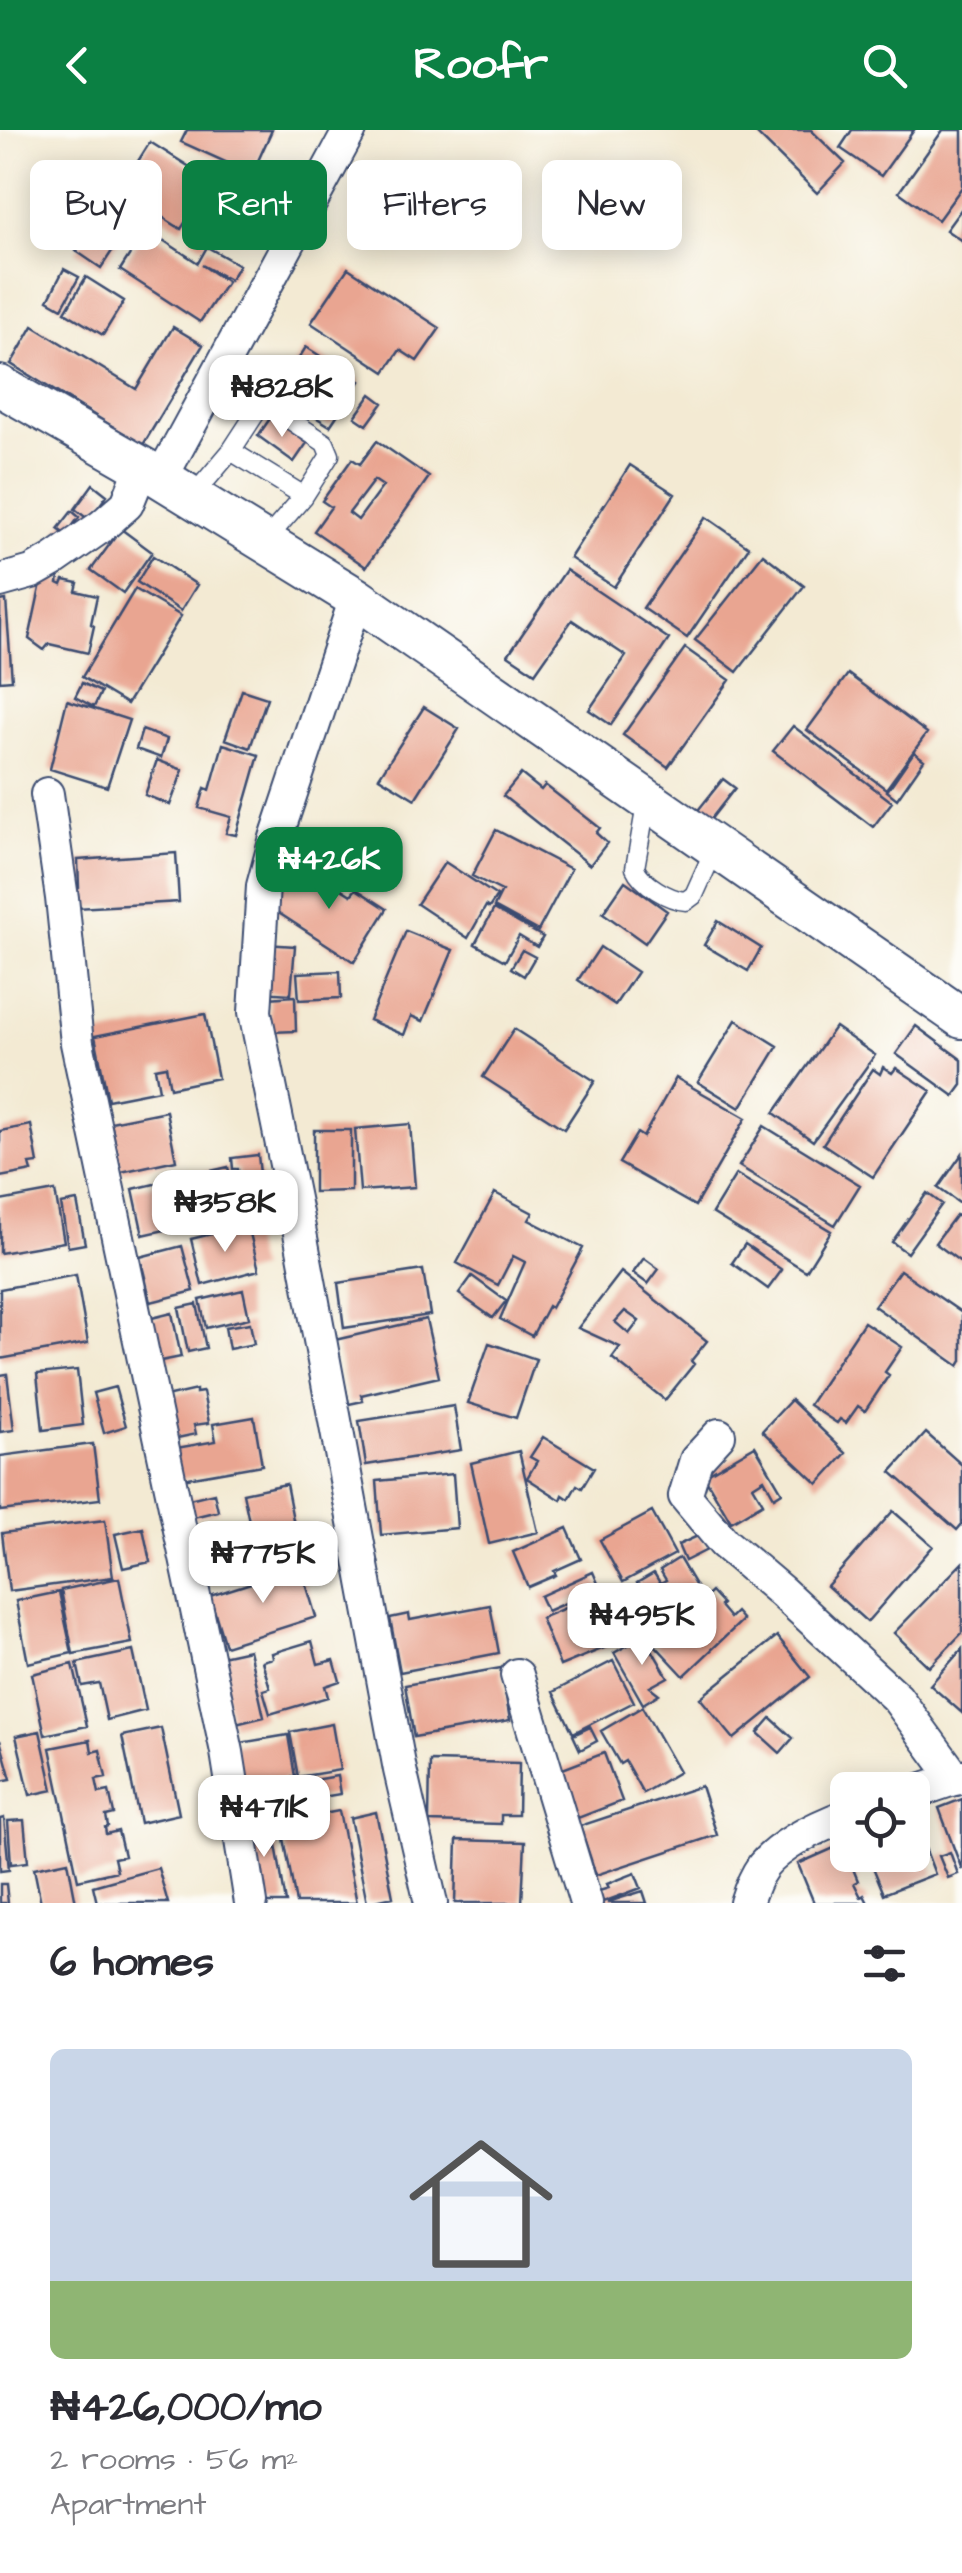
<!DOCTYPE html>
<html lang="en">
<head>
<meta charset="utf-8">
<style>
  body { margin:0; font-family:"Architects Daughter",sans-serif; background:#f7f7f7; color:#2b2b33; height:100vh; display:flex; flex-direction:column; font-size:38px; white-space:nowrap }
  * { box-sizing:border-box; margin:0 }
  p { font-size:32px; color:#7c7c81 }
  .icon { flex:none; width:55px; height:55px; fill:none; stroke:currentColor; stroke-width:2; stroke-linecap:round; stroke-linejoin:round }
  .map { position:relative; height:1773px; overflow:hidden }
  .sheet { display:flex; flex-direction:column; background:#fff; flex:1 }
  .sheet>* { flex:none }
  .hud { position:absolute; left:30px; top:30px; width:902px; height:90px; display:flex; gap:20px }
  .fabs { position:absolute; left:830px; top:1642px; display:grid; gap:20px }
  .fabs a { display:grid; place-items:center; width:100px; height:100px; border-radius:15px; background:#fff; box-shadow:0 5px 25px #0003; font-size:50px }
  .price { position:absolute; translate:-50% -85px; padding:0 22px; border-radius:20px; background:#fff; color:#222; font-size:32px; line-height:65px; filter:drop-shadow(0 2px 5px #0008) }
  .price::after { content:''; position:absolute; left:50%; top:60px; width:30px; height:22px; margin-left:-15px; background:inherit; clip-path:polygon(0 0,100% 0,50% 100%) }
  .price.selected { background:#0b8043; color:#fff }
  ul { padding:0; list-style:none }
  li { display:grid; align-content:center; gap:20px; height:530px; padding:0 50px }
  li span { display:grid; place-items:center; height:310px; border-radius:15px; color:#555 }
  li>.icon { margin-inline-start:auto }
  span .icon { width:180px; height:180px; fill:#fffc; stroke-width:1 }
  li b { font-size:42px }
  h2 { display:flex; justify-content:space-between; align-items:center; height:120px; padding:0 50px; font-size:42px }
  .chip { padding:0 35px; border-radius:15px; background:#fff; box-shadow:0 5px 25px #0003; font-size:35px; line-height:90px }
  .chip.selected { background:#0b8043; color:#fff }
  header { display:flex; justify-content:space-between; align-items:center; height:130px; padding:0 50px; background:#0b8043; color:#fff; font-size:45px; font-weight:800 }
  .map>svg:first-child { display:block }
  .building { fill:#e9a591; fill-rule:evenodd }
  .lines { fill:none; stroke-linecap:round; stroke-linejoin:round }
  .service-casing { stroke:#3b4b70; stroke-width:21 }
  .minor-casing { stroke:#3b4b70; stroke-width:36 }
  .tertiary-casing { stroke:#3b4b70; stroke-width:44 }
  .service { stroke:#fff; stroke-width:18 }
  .minor { stroke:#fff; stroke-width:32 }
  .tertiary { stroke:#fff; stroke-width:40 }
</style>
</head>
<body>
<header><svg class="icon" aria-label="back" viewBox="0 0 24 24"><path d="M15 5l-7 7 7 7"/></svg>Roofr<svg class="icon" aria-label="search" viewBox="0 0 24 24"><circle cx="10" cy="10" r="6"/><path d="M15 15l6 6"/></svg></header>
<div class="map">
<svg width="962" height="1773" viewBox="0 0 962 1773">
  <rect width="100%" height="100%" fill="#fdfcf7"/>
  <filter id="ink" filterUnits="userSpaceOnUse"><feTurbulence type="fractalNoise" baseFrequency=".01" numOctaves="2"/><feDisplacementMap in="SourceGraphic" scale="20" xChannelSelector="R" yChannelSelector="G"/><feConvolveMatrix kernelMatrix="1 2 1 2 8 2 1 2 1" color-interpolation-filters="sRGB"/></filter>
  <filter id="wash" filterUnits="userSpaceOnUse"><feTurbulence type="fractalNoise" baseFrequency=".0048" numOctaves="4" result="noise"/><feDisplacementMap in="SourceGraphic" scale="40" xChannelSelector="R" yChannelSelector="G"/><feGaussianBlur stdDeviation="2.25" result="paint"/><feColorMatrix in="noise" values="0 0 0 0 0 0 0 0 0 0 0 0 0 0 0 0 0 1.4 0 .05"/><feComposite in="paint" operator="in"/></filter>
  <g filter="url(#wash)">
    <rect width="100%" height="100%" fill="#f3ead3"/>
    <g id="blocks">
      <!-- building -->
      <path class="building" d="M187,0H272L252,44L181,12Z
        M759,0H811L845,33L817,63L756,3Z
        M852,0H914L881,46L840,18Z
        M943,0H962V57L938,90L899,62Z
        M150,12L212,51L181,99L120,60Z
        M113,65L138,81L101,138L76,121Z
        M962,78V111L946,100Z
        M200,96L211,105L203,116L191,108Z
        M146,99L198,133L207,117L239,135L230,150L202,135L227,152L200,192L120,140Z
        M348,138L440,198L417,231L400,220L385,242L311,193Z
        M64,139L79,147L62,178L48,170Z
        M86,147L124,171L103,205L65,182Z
        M33,196L136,259L173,197L203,215L143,315L11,234Z
        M306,217L360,251L330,296L277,263Z
        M371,264L383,273L367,295L355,287Z
        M271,287L307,313L294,332L258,306Z
        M377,311L429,347L366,437L314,401L331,377L322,371L352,329L360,334ZM374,350L383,356L358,390L349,383Z
        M630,335L675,364L614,457L570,428Z
        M93,354L107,365L89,390L75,379Z
        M72,381L79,387L66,405L58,399Z
        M706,387L749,417L687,508L643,478Z
        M121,399L152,422L123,463L91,440Z
        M763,424L804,456L737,542L695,510Z
        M153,426L197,455L181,481L137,452Z
        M566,440L669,509L611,595L589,580L626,526L572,490L535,543L508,525Z
        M43,444L59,447L58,453L62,455L64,450L78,453L76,461L97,466L91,494L94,496L88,523L49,514L44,520L29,509Z
        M135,459L181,486L127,574L82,547Z
        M6,470L12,550L0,551V471Z
        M685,518L730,550L668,637L623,605Z
        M848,544L927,603L886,659L807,600Z
        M82,553L101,562L94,577L75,567Z
        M242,560L267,568L250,618L225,609Z
        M67,570L129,590L107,657L50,639Z
        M424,577L459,599L415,669L379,647Z
        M793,596L892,672L873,697L773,621Z
        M142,600L167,609L161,628L136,619Z
        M223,614L259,625L236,705L226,703L231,687L199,678L205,658L210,660Z
        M914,622L924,630L897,669L887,661Z
        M157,630L183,640L170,675L145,665Z
        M521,644L541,660L545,655L600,698L596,703L607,713L590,735L503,666Z
        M723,649L735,658L707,694L695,684Z
        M496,700L571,739L538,801L494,777L502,761L472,746Z
        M176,723L179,772L77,778L76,759L79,758L78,730Z
        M445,732L497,766L489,778L486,776L468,808L417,774Z
        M304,735L351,765L356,759L387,779L354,832L268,776L285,749L292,753Z
        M625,751L667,781L645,813L603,783Z
        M494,779L543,807L537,817L519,806L505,831L475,814Z
        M718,791L761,818L748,841L704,815Z
        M406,801L453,820L423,891L411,886L404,905L369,890Z
        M264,814L295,816L291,864L260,862Z
        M600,817L637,842L615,875L578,850Z
        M522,820L535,827L524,846L511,838Z
        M340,841L341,868L299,870L297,843Z
        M295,866L296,901L271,902L269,868Z
        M205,884L218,948L170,958L166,936L155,938L159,960L108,970L95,906Z
        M736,890L778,916L740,978L698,952Z
        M916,896L962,930V955L954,966L896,924Z
        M835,897L875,925L813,1011L774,983Z
        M514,899L595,951L564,999L483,947Z
        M883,937L892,943L896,938L931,961L873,1047L823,1014L873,939L880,944Z
        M676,948L746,988L695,1076L619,1033L637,1003L643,1007Z
        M166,981L176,1030L121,1042L111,992Z
        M410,994L415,1057L360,1061L355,999Z
        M31,995L38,1033L30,1034L32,1041L0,1047V1001Z
        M764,996L860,1055L835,1095L739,1036Z
        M314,1000H351V1061L314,1062Z
        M962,1024V1075L938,1058Z
        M258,1025L263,1072L242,1075L238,1039H233L232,1028Z
        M228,1037L239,1083L143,1105L133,1059Z
        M736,1044L831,1101L806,1141L712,1083Z
        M55,1061L64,1112L0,1123V1071Z
        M495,1063L533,1083L529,1090L583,1118L551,1178L548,1176L532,1206L500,1189L525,1132L513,1126L498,1155L457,1133Z
        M927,1063L942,1074L907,1123L892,1112Z
        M77,1071L85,1114L68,1117L61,1074Z
        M956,1085L962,1090V1133L935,1113Z
        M248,1095L259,1140L202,1155L191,1109Z
        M745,1114L782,1140L768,1159L732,1133Z
        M182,1116L194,1161L151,1172L140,1127Z
        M644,1128L659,1139L648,1154L633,1143Z
        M423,1140L430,1185L344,1198L338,1153Z
        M900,1140L962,1183V1231L959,1236L874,1176Z
        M621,1142L707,1211L691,1231L694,1234L665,1270L612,1228L620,1217L578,1198ZM625,1181L639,1191L629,1204L615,1192Z
        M76,1145L88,1213L0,1229V1159Z
        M472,1146L506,1171L493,1188L459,1164Z
        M243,1160L249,1188L206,1198L200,1170Z
        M197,1174L206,1218L188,1222L179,1178Z
        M172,1183L181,1227L156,1232L148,1189Z
        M426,1189L439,1247L361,1265L363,1271L349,1274L335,1210Z
        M864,1192L902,1217L885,1242L889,1245L865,1281L858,1276L846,1293L840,1289L837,1293L809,1275Z
        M250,1193L254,1214L229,1219L225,1197Z
        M489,1213L536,1229L516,1288L468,1273Z
        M77,1240L83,1295L43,1300L37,1244Z
        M7,1244L14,1300L0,1302V1245Z
        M115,1257L126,1296L104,1303L93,1263Z
        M196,1260V1263L203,1262L209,1293L194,1295L196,1304L168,1310L161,1268Z
        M791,1270L846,1323L818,1354L762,1301Z
        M454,1276L461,1320L366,1335L359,1291Z
        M254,1287L262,1335L176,1350L171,1319L216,1311L213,1294Z
        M926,1303L962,1335V1394L957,1400L891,1342Z
        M543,1307L594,1338L582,1358L577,1355L569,1369L563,1365L561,1370L527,1348L537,1331L530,1327Z
        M93,1314L100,1369L0,1381V1326Z
        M755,1316L782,1362L774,1367L764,1349L753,1356L763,1373L731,1392L704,1346Z
        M519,1321L538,1402L489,1414L471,1333Z
        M453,1344L457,1398L381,1405L377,1351Z
        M286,1354L297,1410L276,1415L277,1419L256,1424L243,1363Z
        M214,1363L218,1381L185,1389L181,1371Z
        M893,1381L933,1416L867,1492L827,1456Z
        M652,1382L675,1424L623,1452L600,1410Z
        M105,1390L113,1447L9,1461L2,1403Z
        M143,1398L150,1432L123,1438L115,1404Z
        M567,1398L581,1429L554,1441L556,1445L528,1457L513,1422Z
        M700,1405L707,1420L685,1431L678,1415Z
        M679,1428L698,1460L656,1485L637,1453L654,1443L660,1453L666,1450L660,1440Z
        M962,1433V1503L929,1537L894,1503Z
        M301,1437L316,1487L225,1516L210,1466Z
        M593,1442L600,1458L547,1481L540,1466Z
        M119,1448L132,1513L73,1524L61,1460Z
        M606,1461L626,1509L560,1536L541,1488Z
        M59,1462L72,1523L28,1533L16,1471Z
        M711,1462L722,1474L720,1476L730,1488L736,1482L743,1490L684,1546L655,1515Z
        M490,1475L499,1523L400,1542L390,1488L409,1484L410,1490Z
        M644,1506L668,1547L650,1557L659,1564L643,1574L614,1523Z
        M777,1506L810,1547L734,1609L700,1568Z
        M312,1511L318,1534L334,1530L340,1551L325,1556L328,1567L270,1584L263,1560L270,1558L262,1531L273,1528L272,1523Z
        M962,1519V1583L930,1555Z
        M249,1520L264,1587L232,1595L217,1527Z
        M133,1521L146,1580L107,1590L99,1553L82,1556L77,1533Z
        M613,1531L634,1572L573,1603L553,1562Z
        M73,1534L87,1596L45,1605L32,1544Z
        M501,1538L510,1590L414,1607L405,1555Z
        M642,1577L679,1642L643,1663L625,1631L620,1634L601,1601Z
        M771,1588L793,1608L780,1623L758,1603Z
        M332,1594L340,1640L298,1647L290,1602Z
        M590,1597L597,1611L580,1620L573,1605Z
        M161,1598L179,1684L140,1693L122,1606Z
        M40,1601L53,1660L30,1665L16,1606Z
        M288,1605L295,1647L241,1656L234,1614Z
        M0,1610L11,1649L0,1651Z
        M90,1610L92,1622L100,1620L106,1647L96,1649L99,1663L109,1661L114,1684L106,1686L108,1696L105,1697L106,1704L118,1701L124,1726L114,1728L117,1741L78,1750L50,1618Z
        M604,1623L622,1671L578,1688L560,1640Z
        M430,1631L519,1633L518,1685H501V1694L429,1692Z
        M337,1646L340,1664L299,1671L296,1653Z
        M701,1656L717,1705L596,1745L580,1696Z
        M962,1669V1740L939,1678Z
        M339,1681L357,1773H296L281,1692Z
        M376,1682L393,1767L367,1773L350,1688Z
        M271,1685L286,1773H256L241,1690Z
        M4,1688L9,1740L0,1741V1689Z
        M24,1690L28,1732L11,1734L8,1691Z
        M917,1697L935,1744L884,1764L868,1725H912V1699Z
        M457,1710L525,1712L522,1773H455Z
        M843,1714L858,1751L854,1753L861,1767L864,1765L868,1773H814L798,1734Z
        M950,1722L958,1744L948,1748L939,1726Z
        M68,1731L76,1773H41L34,1738Z
        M158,1738L168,1773H97L93,1756Z
        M635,1743L641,1758L603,1772L599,1761L609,1758L607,1754Z
        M0,1754H6L8,1773H0Z
        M643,1761L647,1773H608V1772Z"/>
    </g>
  </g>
  <g filter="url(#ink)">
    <use href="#blocks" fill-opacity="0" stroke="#3b4b70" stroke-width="2.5"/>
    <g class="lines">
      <defs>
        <path id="service" d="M231,321L304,366
          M192,367L231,321L259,278L264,275L269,276L325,313L330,325L304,366L265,411
          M647,669L635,738C642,754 669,770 686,771L694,765L716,716"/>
        <path id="minor" d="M161,348L350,0
          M0,451L32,442L53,430L102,396L127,374L142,337
          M356,468L276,708L263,756L255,882L302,1113L400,1640L431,1773
          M47,664L62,768L77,913L227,1622L251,1773
          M719,1305L696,1330L685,1366L724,1413L782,1462L897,1568L956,1649
          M517,1545L586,1773
          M912,1663L962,1646
          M746,1773C750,1760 755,1747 763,1736C783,1712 819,1696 848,1685"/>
        <path id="tertiary" d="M0,256L161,348L356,468L962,888"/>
      </defs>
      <!-- service casing -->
      <use href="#service" class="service-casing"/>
      <!-- minor casing -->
      <use href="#minor" class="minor-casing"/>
      <!-- tertiary casing -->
      <use href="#tertiary" class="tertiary-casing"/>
      <!-- service -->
      <use href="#service" class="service"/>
      <!-- minor -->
      <use href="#minor" class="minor"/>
      <!-- tertiary -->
      <use href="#tertiary" class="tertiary"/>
    </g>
  </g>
</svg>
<div class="fabs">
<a><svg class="icon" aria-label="locate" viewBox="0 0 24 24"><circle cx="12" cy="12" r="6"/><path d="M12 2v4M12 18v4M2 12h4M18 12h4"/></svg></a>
</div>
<b class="price" style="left:282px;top:310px">₦828K</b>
<b class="price selected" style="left:329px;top:782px">₦426K</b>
<b class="price" style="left:225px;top:1125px">₦358K</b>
<b class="price" style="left:263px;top:1476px">₦775K</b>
<b class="price" style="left:642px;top:1538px">₦495K</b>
<b class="price" style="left:264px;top:1730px">₦471K</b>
<div class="hud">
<a class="chip">Buy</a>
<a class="chip selected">Rent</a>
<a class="chip">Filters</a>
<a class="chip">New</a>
</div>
</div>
<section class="sheet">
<h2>6 homes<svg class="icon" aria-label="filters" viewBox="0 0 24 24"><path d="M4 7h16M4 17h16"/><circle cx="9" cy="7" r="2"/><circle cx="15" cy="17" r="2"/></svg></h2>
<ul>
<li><span style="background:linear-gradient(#c9d6e8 75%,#8fb573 0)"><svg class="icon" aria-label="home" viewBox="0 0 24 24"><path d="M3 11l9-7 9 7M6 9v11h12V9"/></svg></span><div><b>₦426,000/mo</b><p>2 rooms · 56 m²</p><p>Apartment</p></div></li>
</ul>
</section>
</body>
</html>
